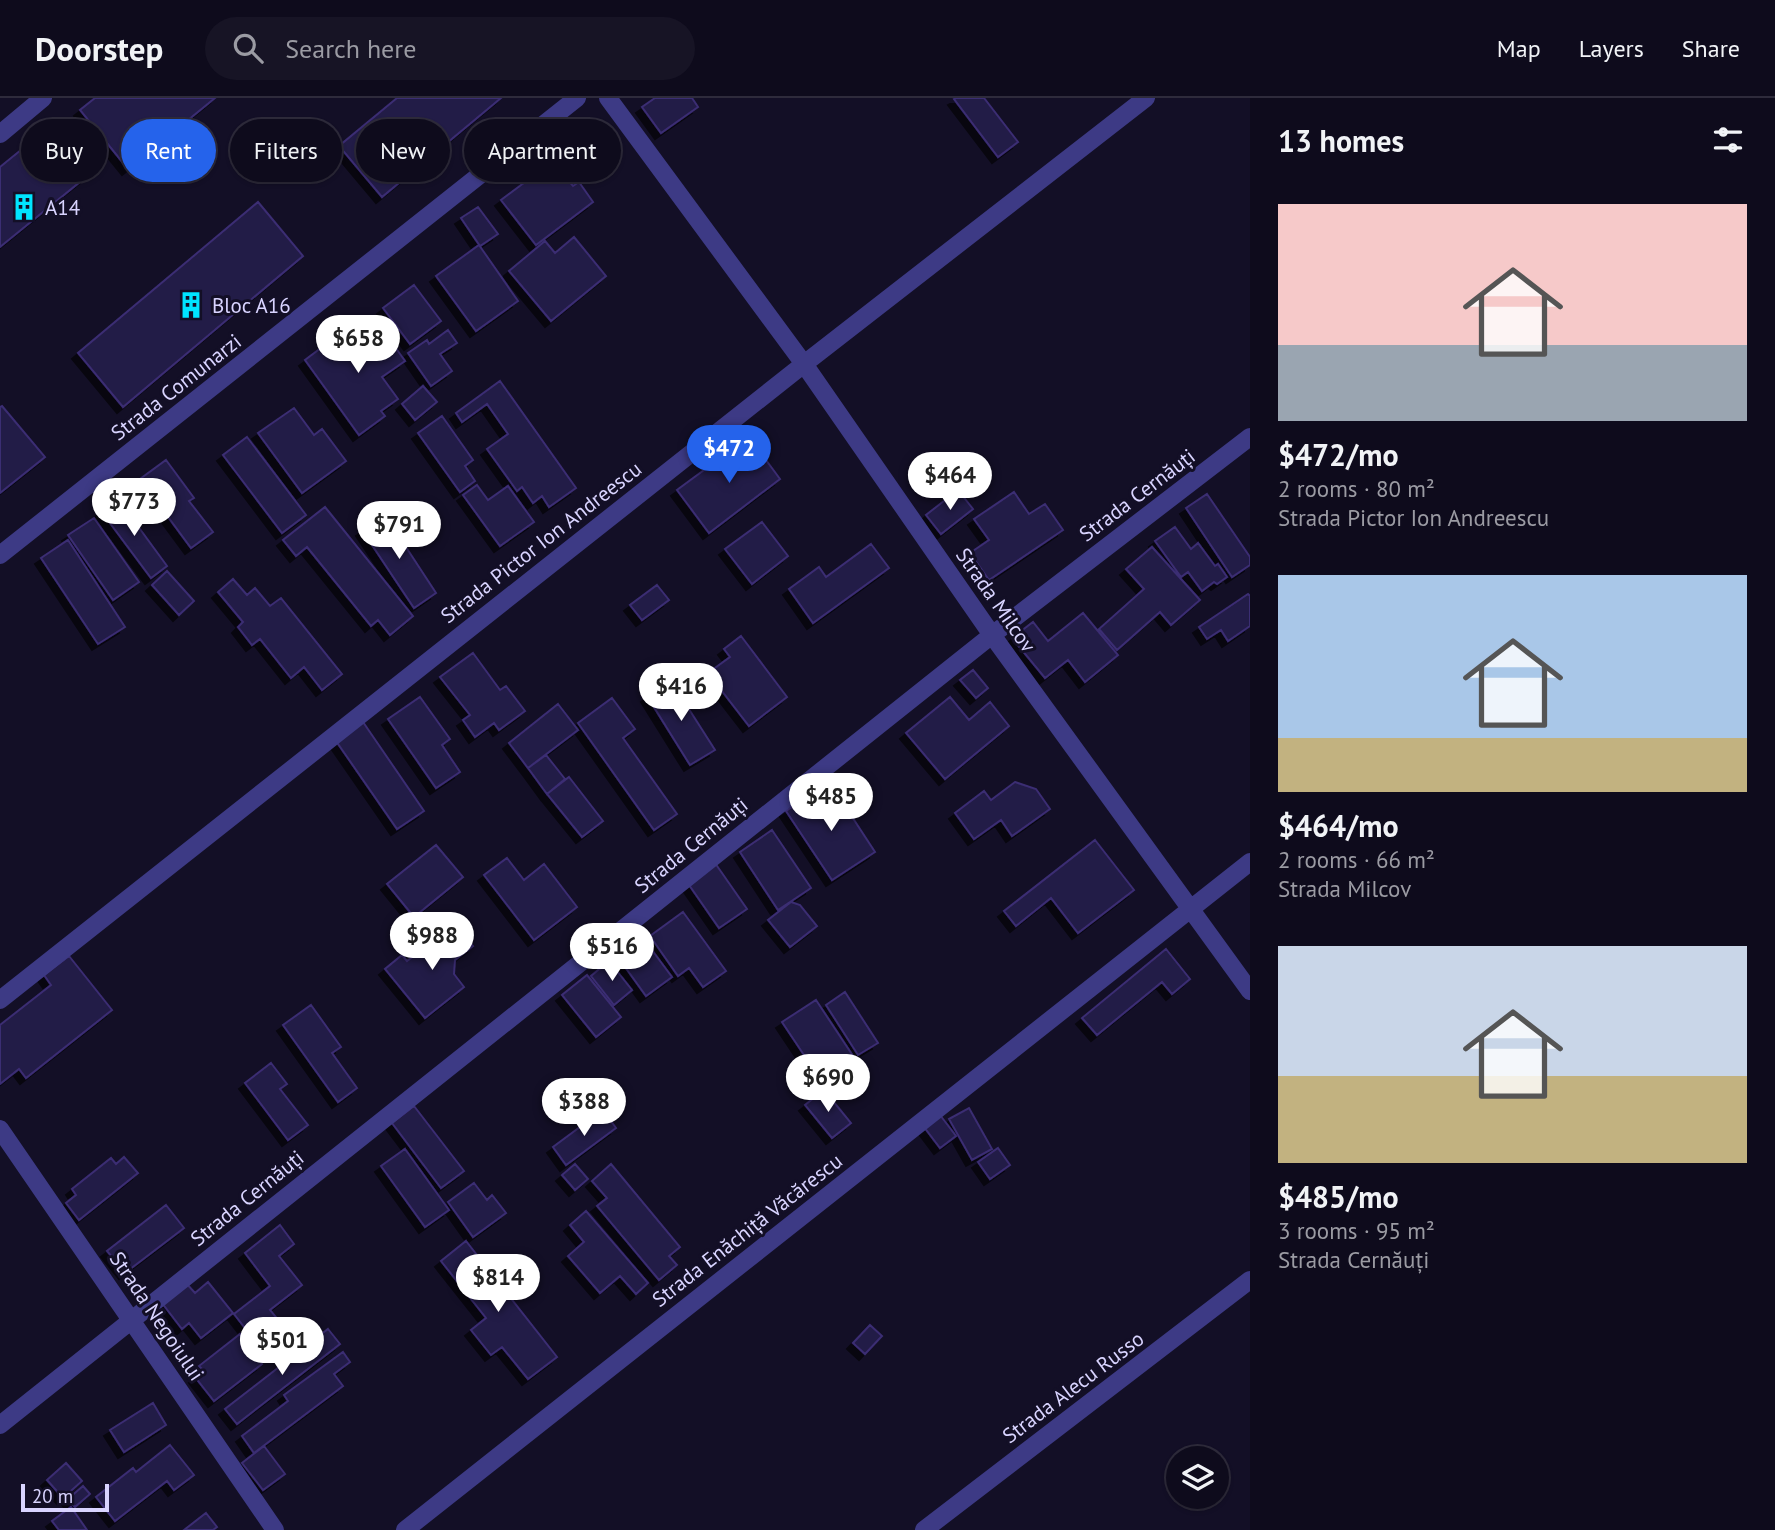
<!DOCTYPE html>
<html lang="en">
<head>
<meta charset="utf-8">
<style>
  body { margin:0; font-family:"PT Sans",sans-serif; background:#171425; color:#f1f3f6; height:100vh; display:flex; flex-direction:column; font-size:26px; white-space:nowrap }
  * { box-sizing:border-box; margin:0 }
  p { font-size:23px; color:#9b9ba3 }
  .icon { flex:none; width:38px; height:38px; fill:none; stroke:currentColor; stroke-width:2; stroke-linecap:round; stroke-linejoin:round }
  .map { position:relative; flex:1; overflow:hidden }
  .side { display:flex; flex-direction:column; background:#0e0b1c; width:525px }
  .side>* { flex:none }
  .banner { position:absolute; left:21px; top:21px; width:665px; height:63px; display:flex; gap:14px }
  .controls { position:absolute; left:1166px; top:1348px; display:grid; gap:14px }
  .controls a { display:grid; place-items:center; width:63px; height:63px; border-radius:50%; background:#0e0b1c; box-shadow:0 2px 5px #0004,0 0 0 2px #2e2b3b; font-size:35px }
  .scale { position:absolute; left:21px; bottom:18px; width:88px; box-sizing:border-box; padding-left:7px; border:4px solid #d9d4ff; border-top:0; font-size:19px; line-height:24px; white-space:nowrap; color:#d9d4ff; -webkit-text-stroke:5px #130f26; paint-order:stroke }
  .price { position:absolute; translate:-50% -60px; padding:0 16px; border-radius:24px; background:#fff; color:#222; font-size:23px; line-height:46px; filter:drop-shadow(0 2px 4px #0008) }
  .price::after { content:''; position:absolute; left:50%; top:42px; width:21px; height:16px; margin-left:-10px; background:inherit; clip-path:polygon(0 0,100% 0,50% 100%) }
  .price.selected { background:#2563eb; color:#fff }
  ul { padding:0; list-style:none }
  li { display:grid; align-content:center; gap:14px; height:371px; padding:0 28px }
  li span { display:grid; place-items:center; height:217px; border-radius:0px; color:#555 }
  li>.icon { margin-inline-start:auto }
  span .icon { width:126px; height:126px; fill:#fffc; stroke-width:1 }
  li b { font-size:30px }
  h2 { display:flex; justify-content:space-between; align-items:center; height:84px; padding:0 28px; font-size:30px }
  .tag { padding:0 24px; border-radius:32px; background:#0e0b1c; box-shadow:0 2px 5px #0004,0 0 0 2px #2e2b3b; font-size:24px; line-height:63px }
  .tag.selected { background:#2563eb; color:#fff }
  header { display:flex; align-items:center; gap:42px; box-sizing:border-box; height:98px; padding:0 35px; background:#0e0b1c; border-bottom:2px solid #2e2b3b }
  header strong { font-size:33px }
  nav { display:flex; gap:38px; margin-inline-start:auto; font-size:24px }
  .search { width:490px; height:63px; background:#171425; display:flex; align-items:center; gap:18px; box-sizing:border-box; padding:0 24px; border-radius:38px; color:#9b9ba3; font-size:26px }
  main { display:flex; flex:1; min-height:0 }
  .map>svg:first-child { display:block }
  .building { fill:#241b47; stroke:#3b2d73; stroke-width:2; filter:url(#shadow) }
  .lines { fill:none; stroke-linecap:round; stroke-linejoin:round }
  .minor { stroke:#3d3a85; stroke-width:18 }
  .labels { text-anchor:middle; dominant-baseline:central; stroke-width:6; stroke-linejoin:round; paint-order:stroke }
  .poi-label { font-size:21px; fill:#d9d4ff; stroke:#130f26; text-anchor:start }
  .street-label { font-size:21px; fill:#d9d4ff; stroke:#130f26 }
</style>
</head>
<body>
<header>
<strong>Doorstep</strong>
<div class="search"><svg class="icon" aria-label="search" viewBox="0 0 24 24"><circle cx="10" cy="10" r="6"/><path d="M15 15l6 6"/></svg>Search here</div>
<nav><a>Map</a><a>Layers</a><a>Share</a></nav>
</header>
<main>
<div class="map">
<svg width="1250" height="1432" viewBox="0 0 1250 1432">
  <defs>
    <filter id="shadow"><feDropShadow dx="-6" dy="6" stdDeviation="0" flood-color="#0009"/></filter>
  </defs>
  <rect width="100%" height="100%" fill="#130f26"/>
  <!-- building -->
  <path class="building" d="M95,0H215L128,71L80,12Z
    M397,0H501L382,99L339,48Z
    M655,0H692L698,9L661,35L642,9Z
    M956,0H984L1018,44L998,59L954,1Z
    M58,22L97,70L0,149V69Z
    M588,24L610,55L600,63L592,53L588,57L573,35Z
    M548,67L562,75L573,88L579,84L593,104L536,147L501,102Z
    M258,104L303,158L123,309L78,255Z
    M478,109L498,136L480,148L461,120Z
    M574,139L606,178L551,223L509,173L545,143L555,155Z
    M479,147L518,203L476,233L436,178Z
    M414,187L441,223L410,246L383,210Z
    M380,228L405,263L382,279L398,301L381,313L385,318L359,337L305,262L349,229L359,243Z
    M448,232L457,245L440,256L452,273L431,288L408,255L427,242L429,246Z
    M500,283L576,390L549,409L542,398L533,405L522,389L517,393L487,351L508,336L487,306L462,324L456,315Z
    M423,288L437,304L415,322L402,306Z
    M2,308L45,359L0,395V309Z
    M294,310L314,337L322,331L346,363L302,395L258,335Z
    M442,318L473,362L465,368L475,383L460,394L418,335Z
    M247,339L306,417L282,435L223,357Z
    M749,339L780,381L709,435L677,392Z
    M166,362L194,400L189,403L213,434L191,450L140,381Z
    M477,387L488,402L508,388L534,424L500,448L463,397Z
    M958,392L973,411L941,436L926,417Z
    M1014,394L1029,416L1045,406L1063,432L989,482L970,455L989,442L974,421Z
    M1207,396L1250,459V467L1232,479L1186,410Z
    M118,401L167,468L151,480L101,413Z
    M325,409L413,518L390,537L378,522L371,528L307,449L296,458L283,442Z
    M385,417L436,495L414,510L362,432Z
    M94,420L139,484L113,502L68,437Z
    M762,424L788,458L752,486L725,451Z
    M1175,429L1191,451L1198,445L1215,468L1218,466L1227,479L1217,486L1214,484L1202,493L1188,474L1181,479L1155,443Z
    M68,442L125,529L98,546L41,460Z
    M871,446L889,470L813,525L789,491L819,469L826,479Z
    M1152,449L1200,502L1171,527L1160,514L1117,552L1099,531L1144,491L1126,471Z
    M167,473L194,503L179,517L152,487Z
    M233,481L247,497L255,490L270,508L281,500L342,576L322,592L304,569L291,580L260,541L252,547L238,529L243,524L218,494Z
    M657,487L669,502L642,522L630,507Z
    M1248,496L1250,498V528L1228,543L1221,532L1207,541L1199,529Z
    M1083,515L1118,557L1085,584L1068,562L1045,580L1012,540L1033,524L1048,543Z
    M741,538L787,599L749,628L708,575L730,559L724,551Z
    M473,555L500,592L506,588L525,613L499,632L494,625L475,639L463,622L470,617L440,579Z
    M973,572L988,590L976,600L960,582Z
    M671,583L715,652L690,667L647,598Z
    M420,599L450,641L442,647L460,674L436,690L388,621Z
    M950,599L969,622L990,604L1009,628L945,681L906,635Z
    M612,600L635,631L623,640L677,716L654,732L578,625Z
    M558,606L578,632L528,670L509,645Z
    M363,624L424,713L397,731L336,643Z
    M546,657L565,681L547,696L528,670Z
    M569,679L603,723L582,739L547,696Z
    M1015,684L1036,691L1050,711L1012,738L1001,722L974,741L955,715L984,693L991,702Z
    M824,688L836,706L841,702L875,754L832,782L786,713Z
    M772,732L811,790L778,812L740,754Z
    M1095,742L1134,792L1078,835L1051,800L1016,828L1004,813Z
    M436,747L463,779L414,819L387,786Z
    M507,760L524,782L544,766L577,809L534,842L484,777Z
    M715,765L747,811L719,830L687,784Z
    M791,804L800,807L817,828L790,849L768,822Z
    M683,814L726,873L703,889L689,870L678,878L650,838Z
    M455,826L473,848L455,862L454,876L464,889L425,920L385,871L402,857L407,863Z
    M634,828L672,879L646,898L615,855L623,849L617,840Z
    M1166,851L1190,881L1172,896L1162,884L1097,937L1082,920Z
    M69,858L112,912L26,980L19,971L0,986V927L51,887L44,877Z
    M609,863L632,892L614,907L591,878Z
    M587,877L621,919L596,939L562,897Z
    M845,894L878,945L858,957L826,907Z
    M816,902L859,967L838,981L827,964L814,972L782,924Z
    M311,907L341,949L332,955L357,990L338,1004L283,927Z
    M271,965L287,986L280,991L308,1027L288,1042L245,985Z
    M824,992L851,1025L832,1040L805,1007Z
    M414,1008L464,1073L441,1090L392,1025Z
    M969,1010L992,1051L972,1062L949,1021Z
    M603,1012L616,1030L566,1067L553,1049Z
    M940,1017L956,1038L940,1050L924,1029Z
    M998,1050L1010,1067L990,1081L978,1064Z
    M405,1051L449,1112L425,1129L381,1068Z
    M124,1059L138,1075L79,1122L66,1105L76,1097L72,1091L111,1060L116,1066Z
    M575,1066L588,1081L575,1092L562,1077Z
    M611,1066L680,1149L669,1158L677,1167L659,1182L597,1108L607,1100L592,1083Z
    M474,1085L487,1102L492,1097L506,1115L473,1139L448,1104Z
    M166,1107L184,1130L125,1175L107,1153Z
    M586,1113L648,1185L636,1196L620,1178L600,1195L568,1158L584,1144L570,1127Z
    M280,1127L294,1146L279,1158L302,1187L270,1212L284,1229L259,1248L234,1216L270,1188L245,1155Z
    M466,1143L557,1259L528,1281L502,1249L491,1257L471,1232L486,1220L441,1163Z
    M208,1184L233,1215L201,1240L189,1225L182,1231L162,1205L187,1186L195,1195Z
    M870,1227L882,1238L865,1256L853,1245Z
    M328,1231L340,1246L237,1326L225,1311Z
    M240,1236L262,1266L214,1303L195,1279L204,1273L199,1268Z
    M343,1254L350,1264L334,1276L343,1288L254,1355L242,1338L288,1303L284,1297Z
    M153,1305L166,1327L124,1354L110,1332Z
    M170,1347L194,1377L174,1392L167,1383L115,1423L96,1399L133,1370L136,1374Z
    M264,1348L285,1376L263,1392L242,1365Z
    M66,1365L82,1383L63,1400L47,1382Z
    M83,1388L90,1396L75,1409L68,1401Z
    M71,1409L87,1432H59L52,1423Z
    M206,1415L217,1429L213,1432H184Z"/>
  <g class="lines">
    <!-- minor -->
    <path class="minor" d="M608,0L804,266L992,537L1250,893
      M0,36L43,0
      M0,457L577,0
      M0,902L804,266L1146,0
      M0,1031L275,1432
      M0,1327L992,537L1250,339
      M405,1432L1250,764
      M924,1432L1250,1182"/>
  </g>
  <!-- icons -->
  <defs>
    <symbol id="building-bare" viewBox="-9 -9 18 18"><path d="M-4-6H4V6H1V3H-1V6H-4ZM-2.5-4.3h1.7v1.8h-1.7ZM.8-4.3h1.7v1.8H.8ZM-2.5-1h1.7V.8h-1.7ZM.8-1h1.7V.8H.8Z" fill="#00e5ff" stroke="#130f26" stroke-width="2.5" paint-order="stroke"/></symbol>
  </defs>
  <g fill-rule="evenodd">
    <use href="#building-bare" x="5" y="90" width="38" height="38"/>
    <use href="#building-bare" x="172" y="188" width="38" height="38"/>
  </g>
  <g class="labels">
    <!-- poi labels -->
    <g class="poi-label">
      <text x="45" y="109">A14</text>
      <text x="212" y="207">Bloc A16</text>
    </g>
    <!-- street labels -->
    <g class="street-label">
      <text transform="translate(176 289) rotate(-38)">Strada Comunarzi</text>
      <text transform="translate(1137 397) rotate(-37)">Strada Cernăuți</text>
      <text transform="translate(541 444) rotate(-38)">Strada Pictor Ion Andreescu</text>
      <text transform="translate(996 502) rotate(55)">Strada Milcov</text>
      <text transform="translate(691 747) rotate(-39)">Strada Cernăuți</text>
      <text transform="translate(247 1100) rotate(-39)">Strada Cernăuți</text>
      <text transform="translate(747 1132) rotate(-38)">Strada Enăchiță Văcărescu</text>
      <text transform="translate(157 1218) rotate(56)">Strada Negoiului</text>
      <text transform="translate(1073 1289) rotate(-37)">Strada Alecu Russo</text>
    </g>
  </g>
</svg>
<div class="controls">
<a><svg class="icon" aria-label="layers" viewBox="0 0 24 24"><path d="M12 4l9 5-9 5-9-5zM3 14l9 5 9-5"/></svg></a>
</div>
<div class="scale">20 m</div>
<b class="price" style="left:358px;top:277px">$658</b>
<b class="price selected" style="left:729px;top:387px">$472</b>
<b class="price" style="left:950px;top:414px">$464</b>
<b class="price" style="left:134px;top:440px">$773</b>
<b class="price" style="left:399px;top:463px">$791</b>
<b class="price" style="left:681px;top:625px">$416</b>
<b class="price" style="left:831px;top:735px">$485</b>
<b class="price" style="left:432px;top:874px">$988</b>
<b class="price" style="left:612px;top:885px">$516</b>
<b class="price" style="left:828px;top:1016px">$690</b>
<b class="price" style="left:584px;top:1040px">$388</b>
<b class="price" style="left:498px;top:1216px">$814</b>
<b class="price" style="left:282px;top:1279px">$501</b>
<div class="banner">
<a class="tag">Buy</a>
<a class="tag selected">Rent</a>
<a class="tag">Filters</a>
<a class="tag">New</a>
<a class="tag">Apartment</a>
</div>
</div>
<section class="side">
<h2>13 homes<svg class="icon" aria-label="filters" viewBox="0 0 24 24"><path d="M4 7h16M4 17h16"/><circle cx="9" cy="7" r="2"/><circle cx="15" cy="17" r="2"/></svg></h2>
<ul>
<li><span style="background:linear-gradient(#f6c9c9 65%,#9aa5b1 0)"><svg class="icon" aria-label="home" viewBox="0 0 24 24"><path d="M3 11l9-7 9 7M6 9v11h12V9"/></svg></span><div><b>$472/mo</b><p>2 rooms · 80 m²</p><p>Strada Pictor Ion Andreescu</p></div></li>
<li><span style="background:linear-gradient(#a9c7e8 75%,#c2b280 0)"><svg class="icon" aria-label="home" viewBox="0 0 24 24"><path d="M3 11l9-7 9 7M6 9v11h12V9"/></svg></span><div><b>$464/mo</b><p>2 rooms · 66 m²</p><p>Strada Milcov</p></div></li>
<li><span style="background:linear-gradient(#c9d6e8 60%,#c2b280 0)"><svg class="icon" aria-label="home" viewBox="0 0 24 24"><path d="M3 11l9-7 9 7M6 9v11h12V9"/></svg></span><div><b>$485/mo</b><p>3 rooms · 95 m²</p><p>Strada Cernăuți</p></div></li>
</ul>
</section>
</main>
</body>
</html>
